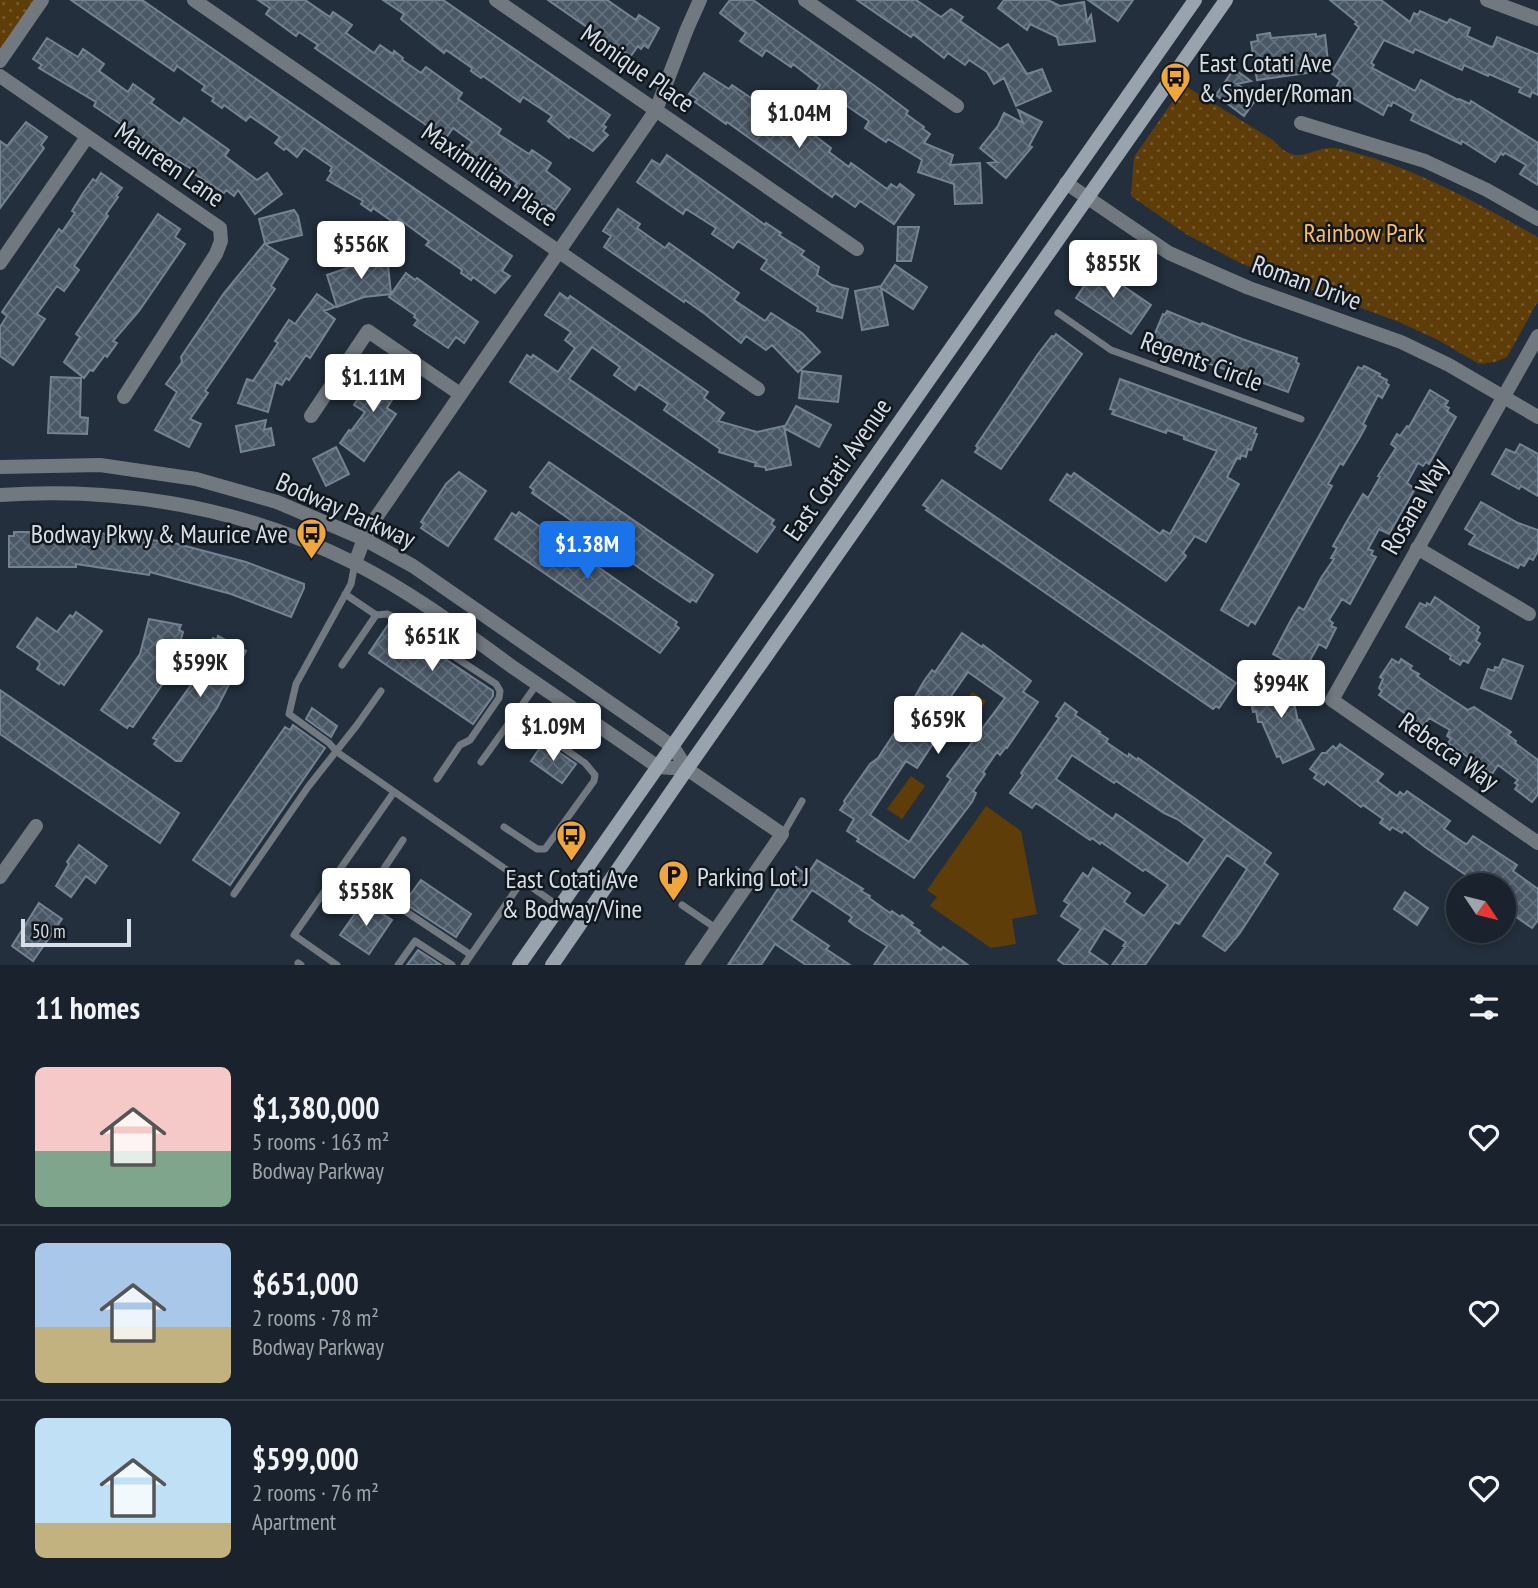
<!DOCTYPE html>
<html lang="en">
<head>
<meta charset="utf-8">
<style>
  body { margin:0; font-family:"PT Sans Narrow",sans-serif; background:#232b35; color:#f1f3f6; height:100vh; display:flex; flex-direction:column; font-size:26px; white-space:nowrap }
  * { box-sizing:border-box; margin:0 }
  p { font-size:23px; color:#9fa4aa }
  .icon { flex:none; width:38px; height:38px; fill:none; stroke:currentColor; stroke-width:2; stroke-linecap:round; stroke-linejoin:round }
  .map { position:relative; height:965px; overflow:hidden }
  .sheet { display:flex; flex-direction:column; background:#1a232d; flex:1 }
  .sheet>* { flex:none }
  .needle { width:46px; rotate:125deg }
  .fabs { position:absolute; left:1446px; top:873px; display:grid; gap:14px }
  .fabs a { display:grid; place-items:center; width:70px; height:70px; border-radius:50%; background:#1a232d; box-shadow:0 4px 10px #0003,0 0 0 2px #384049; font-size:35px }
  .scale { position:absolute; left:21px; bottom:18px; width:110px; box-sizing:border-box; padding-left:7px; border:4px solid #d6dee7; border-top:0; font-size:19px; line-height:24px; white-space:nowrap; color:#d6dee7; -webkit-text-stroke:5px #11171d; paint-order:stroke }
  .price { position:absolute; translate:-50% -60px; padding:0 16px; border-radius:7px; background:#fff; color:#222; font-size:23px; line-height:46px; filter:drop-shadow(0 2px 4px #0008) }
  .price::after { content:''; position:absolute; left:50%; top:42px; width:21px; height:16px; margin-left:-10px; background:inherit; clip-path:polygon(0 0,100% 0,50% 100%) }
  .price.selected { background:#1a73e8; color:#fff }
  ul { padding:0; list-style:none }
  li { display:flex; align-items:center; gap:21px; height:175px; padding:0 35px }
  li+li { border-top:2px solid #384049 }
  li span { display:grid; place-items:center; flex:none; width:196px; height:140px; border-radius:10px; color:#555 }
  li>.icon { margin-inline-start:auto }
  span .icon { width:84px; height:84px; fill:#fffc; stroke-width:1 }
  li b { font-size:30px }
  h2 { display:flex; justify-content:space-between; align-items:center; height:84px; padding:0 35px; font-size:30px }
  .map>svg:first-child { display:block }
  .grass { fill:#5e3d08 }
  .park { fill:url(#park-dots) }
  .building { fill:url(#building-cross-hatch); stroke:#748393; stroke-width:2; fill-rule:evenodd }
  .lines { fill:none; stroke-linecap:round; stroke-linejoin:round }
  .service { stroke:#72787f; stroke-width:7 }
  .minor { stroke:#72787f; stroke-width:14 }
  .tertiary { stroke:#72787f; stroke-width:14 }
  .secondary { stroke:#98a3ad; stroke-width:14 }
  .labels { text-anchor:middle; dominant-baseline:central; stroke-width:5; stroke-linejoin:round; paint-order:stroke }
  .poi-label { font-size:26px; fill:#d6dee7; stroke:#11171d; text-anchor:start }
  .street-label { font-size:26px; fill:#d6dee7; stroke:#11171d }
  .park-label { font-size:26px; fill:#fbbc67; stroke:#11171d }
</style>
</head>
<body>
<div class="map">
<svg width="1538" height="965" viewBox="0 0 1538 965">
  <defs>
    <pattern id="park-dots" width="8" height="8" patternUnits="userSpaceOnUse" patternTransform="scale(1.75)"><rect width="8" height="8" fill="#5e3d08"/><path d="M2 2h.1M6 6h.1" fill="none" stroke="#74592c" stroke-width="1.8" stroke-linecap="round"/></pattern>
    <pattern id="building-cross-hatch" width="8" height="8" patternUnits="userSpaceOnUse" patternTransform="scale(1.75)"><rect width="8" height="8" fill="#4a5866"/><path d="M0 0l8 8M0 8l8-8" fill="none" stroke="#63707c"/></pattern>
  </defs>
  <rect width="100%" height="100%" fill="#232f3c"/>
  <!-- grass -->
  <path class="grass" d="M972,692L986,701L963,735L948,725Z
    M911,776L925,786L902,819L887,809Z
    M986,806L1021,831L1037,914L1012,919L1016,944L991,948L930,906L937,897L927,890Z"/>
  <!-- park -->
  <path class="park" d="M0,0H38L0,55Z
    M1184,85L1273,140C1301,172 1311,142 1341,149C1412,166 1475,202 1538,237V301L1507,357L1495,362L1479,364L1440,341L1399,322L1240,263L1186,234L1131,196L1134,157Z"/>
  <!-- building -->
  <path class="building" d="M71,0H142L512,256L502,271L510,276L495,293L473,277L471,280L461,273L462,270L426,245L429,241L399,219L396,224L373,208L371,211L361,204L363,201L327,180L332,172L330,171L332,167L304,148L297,157L286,148L284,150L275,143L280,137L250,116L246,121L224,105L222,108L212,101L214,98L202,90L205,86L177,66L174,71Z
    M258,0H305L330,17L333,12L352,25L346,33L374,53L380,45L393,54L394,51L403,58L402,60L421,73L426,67L462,93L458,99L501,129L498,134L529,154L532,150L551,163L546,171L570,189L555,210L548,205L546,208L515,186L517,183L498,169L496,173L465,151L472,142L453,128L446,138L429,127L315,48L318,45L299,32L296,36L266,14L270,8Z
    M383,0H443L610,115L603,125L606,127L603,131L608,135L593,151L570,136L569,138L548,121L552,116L523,97L520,102L483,76L481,78L471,71L472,68L446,50L444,53L401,19L404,14Z
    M548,0H607L636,20L639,15L659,28L648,48L644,45L641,49L638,46L630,57Z
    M730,0H753L879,89L908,111L906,114L924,127L923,129L930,134L924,143L953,155L950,165L980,163L982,203L955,204L954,184L918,172L922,160L888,139L886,142L865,128L869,121L841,102L837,107L816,92L820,85L793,64L791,67L766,50L762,56L740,41L746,33L720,13Z
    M857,0H916L941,17L951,9L963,17L960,21L1000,49L1008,44L1027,74L1042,69L1051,91L1016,106L1004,78L994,84L987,72L969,60L965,65L948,53L944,58L913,34L911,37Z
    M1004,0H1048L1060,6L1084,2L1087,22L1091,15L1095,41L1059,45L1057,37L1030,24L1027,30L998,8Z
    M1088,0H1133L1118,21Z
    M1330,0H1381L1410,22L1414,13L1418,15L1420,11L1447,23L1450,19L1470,28L1467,36L1489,46L1493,47L1497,37L1538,54V95L1532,92L1530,97L1519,92L1521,88L1489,74L1488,76L1464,65L1462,70L1415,49L1413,53L1384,40L1371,63L1374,65L1372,68L1415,91L1421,80L1458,100L1459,99L1470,104L1471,101L1538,143V185L1520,174L1526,165L1505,153L1503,155L1501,153L1495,162L1462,141L1461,144L1411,120L1414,114L1393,102L1391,106L1388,105L1383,115L1336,88L1340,80L1331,73L1359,27L1355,24L1357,22Z
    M1270,33L1271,38L1316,34V37L1325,35L1329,70L1257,80L1251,42L1258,41L1257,35Z
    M47,38L78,57L83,49L104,64L99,71L128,92L133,84L154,99L151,103L180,124L184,118L229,150L225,156L257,180L267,173L282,194L255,214L238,190L234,196L226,190L224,193L207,182L193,173L195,171L156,148L94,106L96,102L39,68L42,65L33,59Z
    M1234,69L1251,81L1237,84L1257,98L1244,116L1216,95Z
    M704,73L729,89L732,85L757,102L760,98L781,113L776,121L804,140L810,132L831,148L829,152L849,167L851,163L887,189L891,184L897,188L900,184L914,195L894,224L860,201L855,207L835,193L832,197L727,122L726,124L695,102L697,99L689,94Z
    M1018,110L1042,122L1029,146L1032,147L1006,178L988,163L997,162L980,148L998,126L1004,113L1023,123Z
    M26,122L47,137L41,145L44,148L0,208V141L7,146Z
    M667,155L765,225L766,223L781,233L779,235L804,251L801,255L819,267L817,275L832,285L848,289L842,318L817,311L818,307L761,269L767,260L738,241L733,248L712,234L716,228L686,209L683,214L637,182L652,160L660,165Z
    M101,173L122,188L116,196L118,197L106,214L108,216L74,266L79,270L64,291L57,286L37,314L45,319L13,365L0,356V327L7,316L2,312L59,229L62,232L75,213L72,211L83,193L93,179L96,181Z
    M618,209L640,224L637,228L665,248L669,243L739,293L734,300L765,321L771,313L802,333L820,352L798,372L772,345L766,350L746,336L741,343L705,314L685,300L684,302L604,247L611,236L603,231Z
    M294,210L298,216L302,235L265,244L288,259L271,286L275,289L205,391L208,393L190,419L201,424L189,447L155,430L177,392L166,384L182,362L181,357L224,293L265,243L259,219Z
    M158,214L180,229L175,237L185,244L139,311L113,341L117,343L107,357L105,355L93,371L90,370L84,378L64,362L80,337L76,334Z
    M898,227H919L911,261H897Z
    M387,255L391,294L364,297L337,307L327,275L362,263L361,258Z
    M895,265L927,287L913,309L881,288L888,325L862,330L855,291L881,286Z
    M1094,266L1151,305L1131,334L1076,298L1084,286L1081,284Z
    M406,273L415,280L417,278L478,322L464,343L456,337L448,348L414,325L418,320L414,317L415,315L389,297Z
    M560,293L568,299L570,296L708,392L704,398L724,413L718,421L757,432L784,426L791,465L766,470L765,467L755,466L756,463L719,452L720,449L664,410L668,404L639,384L635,390L614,375L620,367L592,347L569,379L774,520L771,524L775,527L757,552L510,382L527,355L531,358L533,355L558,372L575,348L565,340L571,332L545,315Z
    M317,294L335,307L324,311L335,319L310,358L306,355L289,380L286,378L282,385L276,382L268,412L238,403L247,379L253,381L278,343L275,341L289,320L295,324Z
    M1167,311L1201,325L1202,323L1242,339L1297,358L1296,362L1299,364L1288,392L1151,343L1163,314L1165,315Z
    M1056,334L1082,354L1001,469L975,452L978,448L976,446L1038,354L1052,336L1054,337Z
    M1364,366L1380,374L1379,376L1387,380L1386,383L1389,385L1382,398L1378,395L1363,424L1366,426L1360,437L1343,465L1340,463L1328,484L1332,486L1267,603L1255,624L1251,621L1248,626L1221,610L1358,367L1362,369Z
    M382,368L403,382L387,408L396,414L364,461L340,443L349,430L351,431L365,412L354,405L374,374L377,376Z
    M802,371L841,376L838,402L799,398Z
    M51,377L81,378L80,417L88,418L87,434L48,433Z
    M1120,379L1256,428L1254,433L1257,434L1251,450L1248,449L1246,457L1241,455L1240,459L1237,458L1227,477L1239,484L1206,542L1195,536L1183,553L1186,556L1166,581L1050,500L1067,474L1071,477L1074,473L1160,534L1163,530L1170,534L1217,451L1184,439V436L1167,430L1166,433L1112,414L1114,410L1110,409Z
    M1430,390L1448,401L1445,406L1449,408L1447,411L1456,417L1429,464L1426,462L1423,466L1418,463L1407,483L1415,489L1389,534L1379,529L1368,549L1373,551L1371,555L1376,557L1350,604L1342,599L1329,620L1333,623L1331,626L1336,628L1326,648L1319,644L1304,671L1273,654L1292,618L1299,607L1304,610L1321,578L1334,559L1331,558L1337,548L1333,546L1346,523L1363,494L1368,498L1380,477L1378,476L1396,448L1391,444L1397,434L1400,436L1407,426L1409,427Z
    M796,406L831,425L819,447L784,428Z
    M266,420L264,430L271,428L274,445L241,452L236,426Z
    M1520,444L1538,454V496L1521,486L1519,489L1492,474L1506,449L1515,453Z
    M336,447L349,474L326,486L313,459Z
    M549,462L713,575L696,602L692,599L690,602L655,579L532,493L534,490L530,487Z
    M459,472L486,491L448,546L421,528L424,524L421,522L446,484Z
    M942,480L1236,683L1219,708L1216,706L1213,709L926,510L928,508L923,505Z
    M1481,502L1518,523L1538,530V551L1533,560L1529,558L1524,566L1520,564L1518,568L1469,544L1475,535L1465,529Z
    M519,512L677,622L675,625L679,628L660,653L495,539L512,513L516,516Z
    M14,532H92L174,543L246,562L304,584V588L291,617L231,594L150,572L149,575L76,564V567H9V536H14Z
    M1435,597L1479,627L1477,631L1480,633L1476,641L1480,644L1468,663L1463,660L1460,665L1450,659L1451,656L1406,627L1420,603L1426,606L1427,603L1430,605Z
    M76,612L102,631L64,685L60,682L59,684L37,669L40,664L38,661L17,647L37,618L57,632L70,615L73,617Z
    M149,619L181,625L179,630L183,632L176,657L173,656L169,667L162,677L166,679L133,727L129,725L127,728L101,710L140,654Z
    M390,622L493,691V696L473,724L369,653Z
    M962,633L982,647L983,645L1031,681L1023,692L1038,702L1007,748L1006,747L1000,755L997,752L983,772L985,774L973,791L976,793L972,802L914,878L857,841L859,839L847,831L854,819L840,810L845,803L844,801L870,764L878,758L911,708L909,707L924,681L932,670L935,672ZM968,672L1005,698L947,776L951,779L909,842L870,815L906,761L917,768L938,736L928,729Z
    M218,636L246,651L217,708L181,761H176L154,744L157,740L153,738L196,678L193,676L213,638L217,640Z
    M1392,659L1399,663L1401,659L1412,666L1410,669L1419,674L1417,676L1439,691L1468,710L1474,707L1511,732L1508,735L1516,741L1515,743L1538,760V794L1532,802L1515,789L1518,785L1515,783L1518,780L1498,765L1492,774L1448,743L1451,739L1447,736L1450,730L1429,718L1423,726L1379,695L1382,691L1379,688L1383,679L1380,677Z
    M1503,659L1523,666L1511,699L1481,688L1488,669L1494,671L1495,667L1499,668Z
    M1280,663L1285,683L1277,697L1292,694L1298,721L1300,720L1314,749L1283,763L1280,756L1277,757L1262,722H1258L1256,711L1253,712L1249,693L1268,689Z
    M0,690L179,813L160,843L0,734Z
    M1065,703L1077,712L1075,715L1100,732L1099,733L1108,739L1106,742L1128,757L1129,754L1137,760L1138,758L1271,853L1264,863L1278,874L1240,933L1225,951L1203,936L1247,869L1227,855L1179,924L1175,922L1145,965H1112L1125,947L1123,946L1126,942L1104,928L1089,952L1108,965H1065L1058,960L1081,929L1061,916L1069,904L1064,901L1083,873L1088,877L1093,868L1130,893L1124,902L1144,916L1168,885L1145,869L1143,871L1101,842L1100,844L1092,838L1090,840L1036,803L1032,808L1010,793L1023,775L1021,773L1059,718L1056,716ZM1072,755L1114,783L1116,781L1164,813L1177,819L1205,839L1188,864L1116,814L1113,819L1056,779Z
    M312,708L337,726L331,737L306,719Z
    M293,725L325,748L230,885L193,860L285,727L290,730Z
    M544,742L576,764L562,783L531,761Z
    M1340,744L1383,774L1377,781L1397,796L1400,792L1404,795L1407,791L1450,821L1444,829L1464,843L1467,844L1473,836L1517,865L1513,871L1538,889V920L1532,928L1503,908V886H1482L1425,847L1404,830L1402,833L1392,827L1390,830L1380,823L1383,819L1363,805L1361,807L1327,781L1324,785L1314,778L1317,774L1310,769L1322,753H1326L1333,746L1336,749Z
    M79,845L107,866L95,883L86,876L71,897L56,886L69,864L67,862Z
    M817,860L863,889L861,891L870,896L869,898L890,913L892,911L900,917L902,915L913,923L911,925L920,931L918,933L941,950L943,947L968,965H874L887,946L855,926L849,921L852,917L812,890L791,920L829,946L826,949L850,965H806L775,944L761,965H728L785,878L787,880L796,867L807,875Z
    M421,880L471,914L456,937L404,903Z
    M1405,892L1428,908L1417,925L1394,909Z
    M364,901L392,920L369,954L340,935Z
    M39,903L62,919L33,961L12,946Z
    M418,950L441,965H407Z"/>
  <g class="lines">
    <!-- service -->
    <path class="service" d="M1058,313L1111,350L1301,419
      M355,563L351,584L296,684L289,714L329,743L337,752L560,907
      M376,615L387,614L397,619L496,684L500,691L499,698L470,740L460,745L437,779
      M342,665L376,615L345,594
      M481,762L537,684
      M504,827L537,849H545L594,781L595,775L585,763L515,714
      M783,834L802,801
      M403,840L383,870L399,907L471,955
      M383,870L375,880V890L399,907
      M234,894L308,787L357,725L381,691
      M682,905L717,929
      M298,963L301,965
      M337,965L294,935L394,792
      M398,965L415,941L452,965
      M464,965L522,881"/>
    <!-- minor -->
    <path class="minor" d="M194,0L758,389
      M496,0L857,249
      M805,0L957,106
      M1487,0L1538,19
      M0,61L42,0
      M0,76L220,228L221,241L216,254L124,397
      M1301,123L1425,161L1487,190L1538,219
      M1066,183L1169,253L1249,288L1401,342L1449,365L1538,417
      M0,263L87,137
      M1538,336L1332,700L1538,843
      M311,416L368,331L460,394
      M1417,548L1529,614
      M355,563L364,539L375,519L656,110L687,29L700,0
      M687,769L782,834L692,965
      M0,877L36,826"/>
    <!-- tertiary -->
    <path class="tertiary" d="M0,467L100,465L196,479L277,502L364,539L413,566L655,734L673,747L687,769
      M0,495C123,487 244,508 354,563C411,592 463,631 514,668C562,701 611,734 658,767L687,769"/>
    <!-- secondary -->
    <path class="secondary" d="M519,965L1195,0
      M552,965L687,769L1226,0"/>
  </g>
  <!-- icons -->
  <defs>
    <symbol id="bus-pin" viewBox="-11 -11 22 30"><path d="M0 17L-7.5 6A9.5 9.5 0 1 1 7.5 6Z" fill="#efa73d" stroke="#11171d"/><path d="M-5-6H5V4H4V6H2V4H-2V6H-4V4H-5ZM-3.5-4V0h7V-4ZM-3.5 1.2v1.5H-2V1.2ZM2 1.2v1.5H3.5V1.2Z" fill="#111"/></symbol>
    <symbol id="parking-pin" viewBox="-11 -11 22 30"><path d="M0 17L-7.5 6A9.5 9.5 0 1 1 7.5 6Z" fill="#efa73d" stroke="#11171d"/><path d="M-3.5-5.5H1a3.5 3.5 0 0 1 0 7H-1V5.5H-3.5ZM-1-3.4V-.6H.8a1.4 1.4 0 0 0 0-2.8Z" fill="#111"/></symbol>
  </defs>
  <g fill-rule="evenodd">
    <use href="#bus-pin" x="1158" y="60" width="35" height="47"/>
    <use href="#bus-pin" x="294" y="516" width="35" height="47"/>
    <use href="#bus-pin" x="554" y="818" width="35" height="47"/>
    <use href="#parking-pin" x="656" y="858" width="35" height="47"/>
  </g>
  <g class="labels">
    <!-- poi labels -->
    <g class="poi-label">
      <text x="1199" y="62">East Cotati Ave<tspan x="1199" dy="30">&amp; Snyder/Roman</tspan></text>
      <text x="288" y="533" text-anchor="end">Bodway Pkwy &amp; Maurice Ave</text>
      <text x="697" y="876">Parking Lot J</text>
      <text x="572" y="878" text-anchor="middle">East Cotati Ave<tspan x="572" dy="30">&amp; Bodway/Vine</tspan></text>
    </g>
    <!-- street labels -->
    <g class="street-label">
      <text transform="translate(638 68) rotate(35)">Monique Place</text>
      <text transform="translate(170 164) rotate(35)">Maureen Lane</text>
      <text transform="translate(490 174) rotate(35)">Maximillian Place</text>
      <text transform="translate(1307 282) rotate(20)">Roman Drive</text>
      <text transform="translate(1202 361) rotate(20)">Regents Circle</text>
      <text transform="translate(837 469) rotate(-55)">East Cotati Avenue</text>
      <text transform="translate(1414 506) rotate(-60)">Rosana Way</text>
      <text transform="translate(346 510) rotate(24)">Bodway Parkway</text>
      <text transform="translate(1449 751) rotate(35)">Rebecca Way</text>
    </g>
    <!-- park labels -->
    <g class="park-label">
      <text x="1364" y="232">Rainbow Park</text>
    </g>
  </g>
</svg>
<div class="fabs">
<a><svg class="needle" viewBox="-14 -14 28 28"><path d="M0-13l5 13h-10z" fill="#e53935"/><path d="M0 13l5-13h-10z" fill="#9fa4aa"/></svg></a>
</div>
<div class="scale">50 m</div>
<b class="price" style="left:799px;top:150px">$1.04M</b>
<b class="price" style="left:361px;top:281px">$556K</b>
<b class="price" style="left:1113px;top:300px">$855K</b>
<b class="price" style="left:373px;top:414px">$1.11M</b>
<b class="price selected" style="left:587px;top:581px">$1.38M</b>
<b class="price" style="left:432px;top:673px">$651K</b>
<b class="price" style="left:200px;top:699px">$599K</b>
<b class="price" style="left:1281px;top:720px">$994K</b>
<b class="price" style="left:938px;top:756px">$659K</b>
<b class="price" style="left:553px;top:763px">$1.09M</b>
<b class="price" style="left:366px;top:928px">$558K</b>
</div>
<section class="sheet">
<h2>11 homes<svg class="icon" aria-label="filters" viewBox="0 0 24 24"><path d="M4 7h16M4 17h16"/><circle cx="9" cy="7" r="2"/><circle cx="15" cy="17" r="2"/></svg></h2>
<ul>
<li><span style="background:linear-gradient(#f6c9c9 60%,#7fa58c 0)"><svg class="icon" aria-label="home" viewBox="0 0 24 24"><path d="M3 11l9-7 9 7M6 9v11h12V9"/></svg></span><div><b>$1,380,000</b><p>5 rooms · 163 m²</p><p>Bodway Parkway</p></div><svg class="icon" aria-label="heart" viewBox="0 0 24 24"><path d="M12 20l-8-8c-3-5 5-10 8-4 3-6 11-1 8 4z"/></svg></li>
<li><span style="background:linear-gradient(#a9c7e8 60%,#c2b280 0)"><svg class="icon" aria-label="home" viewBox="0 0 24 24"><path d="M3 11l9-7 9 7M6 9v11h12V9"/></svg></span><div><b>$651,000</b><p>2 rooms · 78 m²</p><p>Bodway Parkway</p></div><svg class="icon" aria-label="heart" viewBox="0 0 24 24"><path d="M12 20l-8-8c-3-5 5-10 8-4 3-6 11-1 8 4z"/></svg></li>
<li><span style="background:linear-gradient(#bfe0f5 75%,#c2b280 0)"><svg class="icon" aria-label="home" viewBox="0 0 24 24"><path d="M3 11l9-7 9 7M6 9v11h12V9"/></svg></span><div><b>$599,000</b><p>2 rooms · 76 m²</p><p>Apartment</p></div><svg class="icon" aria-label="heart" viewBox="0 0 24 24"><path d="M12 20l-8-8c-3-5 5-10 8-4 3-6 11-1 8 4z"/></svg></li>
</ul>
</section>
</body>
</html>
